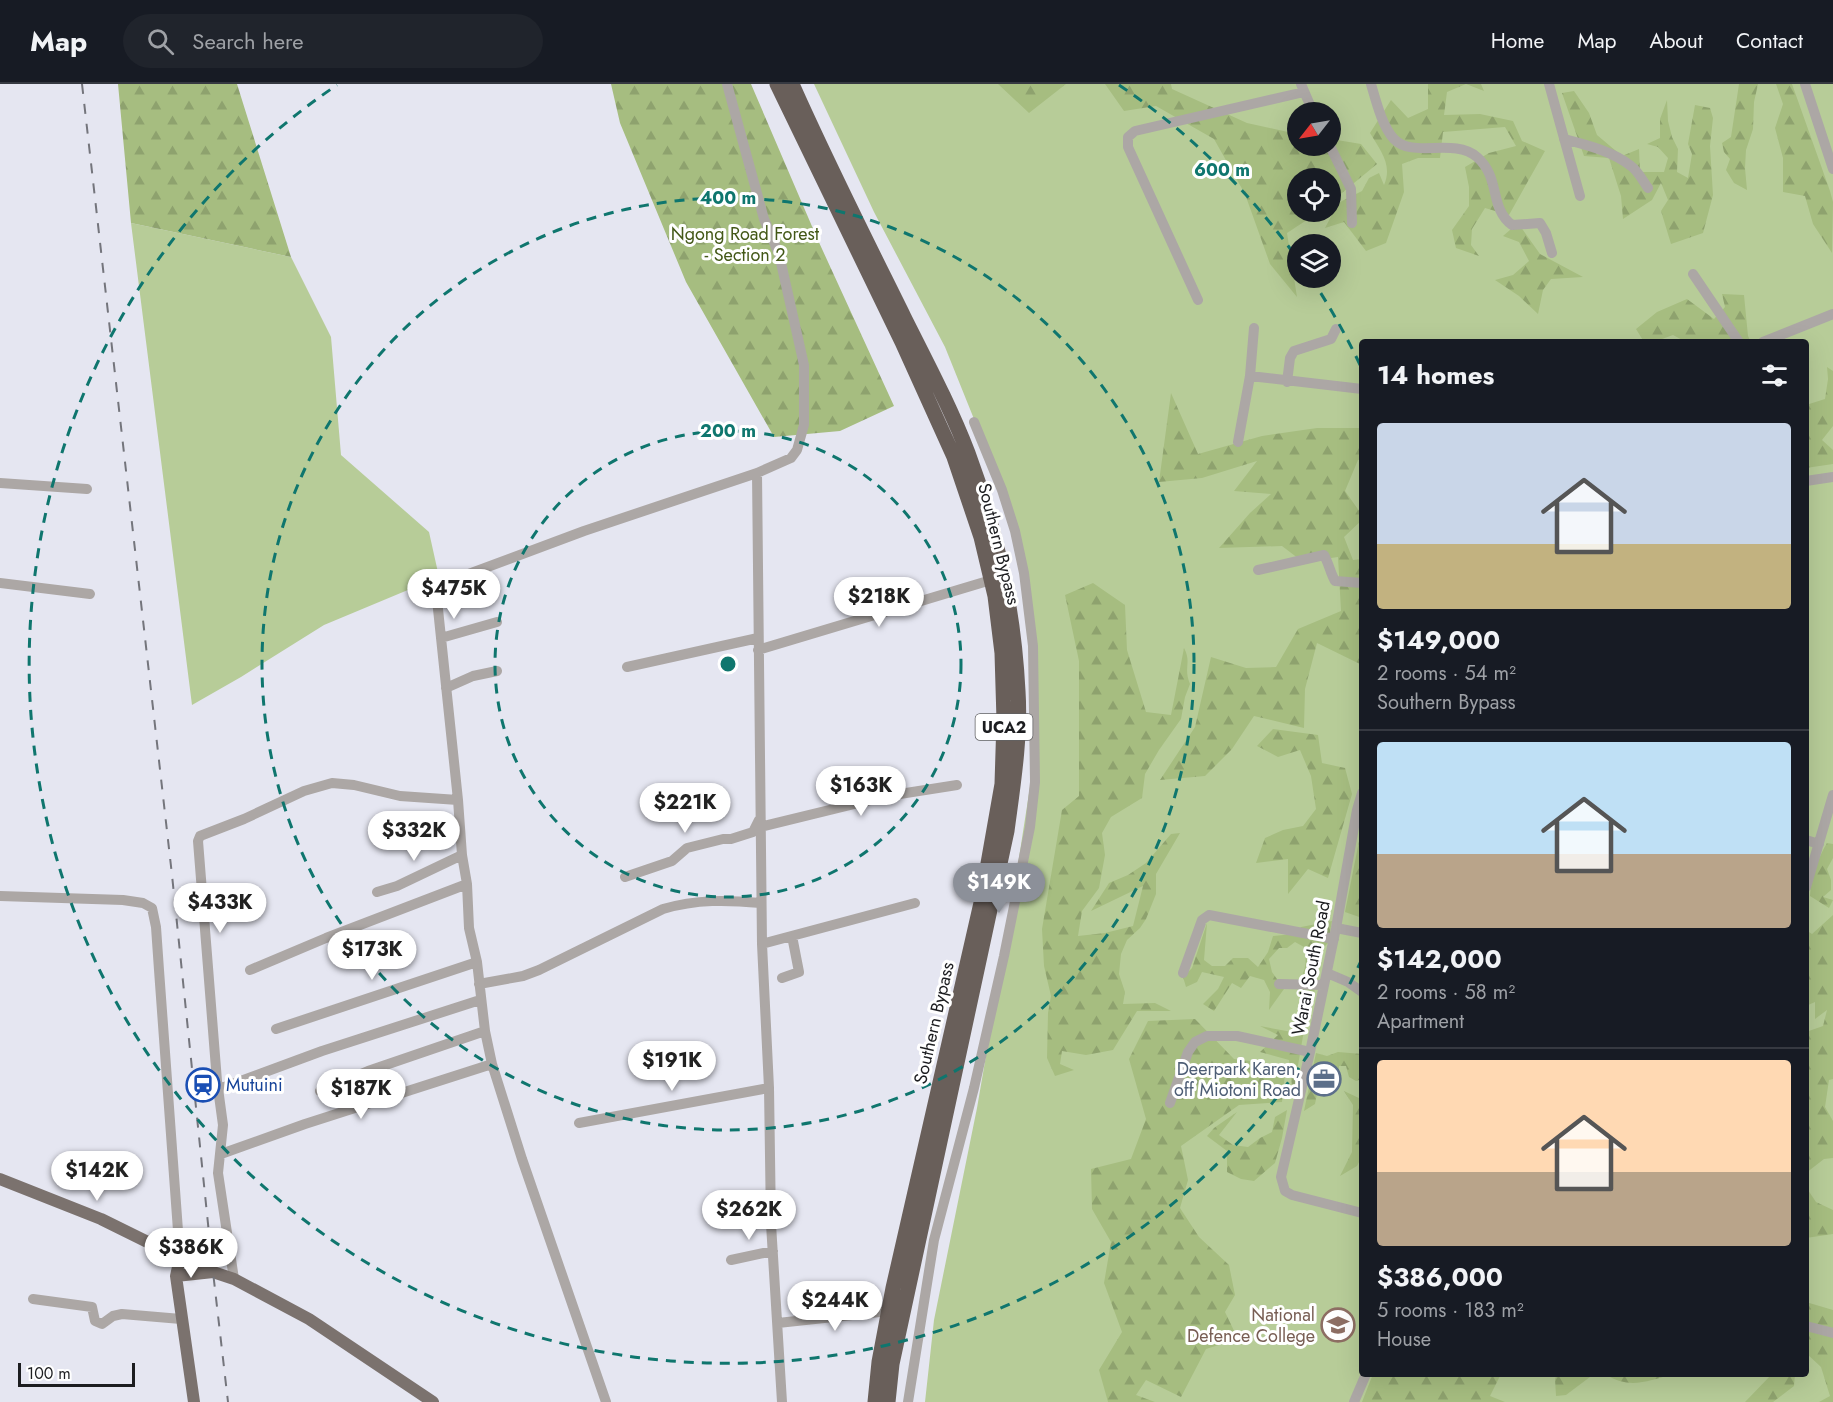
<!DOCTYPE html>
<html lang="en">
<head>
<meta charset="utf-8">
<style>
  body { margin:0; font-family:Jost,sans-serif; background:#20242c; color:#f1f3f6; height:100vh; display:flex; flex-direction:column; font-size:22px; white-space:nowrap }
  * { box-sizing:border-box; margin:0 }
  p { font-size:20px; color:#9ea1a6 }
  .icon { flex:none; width:33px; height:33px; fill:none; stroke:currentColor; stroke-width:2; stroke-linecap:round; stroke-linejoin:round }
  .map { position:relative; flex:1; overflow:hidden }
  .side { position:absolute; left:1359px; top:255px; width:450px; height:1038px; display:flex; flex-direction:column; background:#171b24; border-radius:6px; box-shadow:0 6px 24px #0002 }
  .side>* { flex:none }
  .needle { width:39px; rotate:239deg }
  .fabs { position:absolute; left:1287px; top:18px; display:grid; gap:12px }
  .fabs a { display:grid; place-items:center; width:54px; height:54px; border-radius:50%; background:#171b24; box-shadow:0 6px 24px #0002; font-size:30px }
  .scale { position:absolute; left:18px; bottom:15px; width:117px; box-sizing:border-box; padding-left:6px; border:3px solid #1c1d20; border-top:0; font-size:16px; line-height:21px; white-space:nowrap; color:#1c1d20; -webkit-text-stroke:4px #fff; paint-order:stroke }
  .price { position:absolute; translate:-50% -51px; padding:0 14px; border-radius:21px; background:#fff; color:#222; font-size:20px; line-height:39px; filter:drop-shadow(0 2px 3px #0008) }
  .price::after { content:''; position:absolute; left:50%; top:36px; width:18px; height:14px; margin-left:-9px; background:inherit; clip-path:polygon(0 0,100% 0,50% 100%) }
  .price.on { background:#8c9099; color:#fff }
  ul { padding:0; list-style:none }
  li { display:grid; align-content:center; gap:12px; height:318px; padding:0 18px }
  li+li { border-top:2px solid #363941 }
  li span { display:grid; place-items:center; height:186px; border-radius:6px; color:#555 }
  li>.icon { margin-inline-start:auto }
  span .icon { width:108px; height:108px; fill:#fffc; stroke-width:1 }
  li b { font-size:26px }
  h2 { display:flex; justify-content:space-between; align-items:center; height:72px; padding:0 18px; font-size:26px }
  header { display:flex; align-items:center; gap:36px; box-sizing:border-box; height:84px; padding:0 30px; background:#171b24; border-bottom:2px solid #363941 }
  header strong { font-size:28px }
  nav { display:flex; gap:33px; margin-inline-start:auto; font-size:21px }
  .search { width:420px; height:54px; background:#20242c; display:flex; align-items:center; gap:15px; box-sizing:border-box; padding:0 21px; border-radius:33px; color:#9ea1a6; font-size:22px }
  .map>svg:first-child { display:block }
  .green { fill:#b7cc98; fill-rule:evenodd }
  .forest { fill:url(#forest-firs) }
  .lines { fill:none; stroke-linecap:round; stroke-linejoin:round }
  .minor { stroke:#aca7a5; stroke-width:10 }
  .major { stroke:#7b726e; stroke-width:12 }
  .highway { stroke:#695f5a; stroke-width:15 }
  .rail { stroke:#74757c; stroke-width:2; stroke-dasharray:10 10; stroke-linecap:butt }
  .ring { fill:none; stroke:#0f766e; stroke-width:3; stroke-dasharray:10 8 }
  .labels { text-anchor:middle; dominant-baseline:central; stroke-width:6; stroke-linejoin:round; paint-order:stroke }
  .shield { fill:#fff; stroke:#606163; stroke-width:1.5 }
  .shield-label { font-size:16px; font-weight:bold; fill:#1c1d20 }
  .park-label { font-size:18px; fill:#435817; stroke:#fff }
  .street-label { font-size:18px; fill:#1c1d20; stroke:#fff }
  .service-label { font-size:18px; fill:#4e5e75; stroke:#fff; text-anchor:end }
  .transit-label { font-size:18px; fill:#164399; stroke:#fff; text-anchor:start }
  .education-label { font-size:18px; fill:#785e54; stroke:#fff; text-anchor:end }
  .centre { fill:#0f766e; stroke:#fff; stroke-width:3 }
  .ring-label { font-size:18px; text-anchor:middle; font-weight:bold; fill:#0f766e; stroke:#fff; stroke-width:6; stroke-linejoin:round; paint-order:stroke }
</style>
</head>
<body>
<header>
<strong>Map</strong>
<div class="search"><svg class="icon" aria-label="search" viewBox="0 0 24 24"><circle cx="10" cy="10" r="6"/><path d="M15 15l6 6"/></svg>Search here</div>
<nav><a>Home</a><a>Map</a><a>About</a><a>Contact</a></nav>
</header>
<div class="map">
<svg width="1833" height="1318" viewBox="0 0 1833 1318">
  <defs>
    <pattern id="forest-firs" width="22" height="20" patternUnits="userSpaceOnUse" patternTransform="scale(1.5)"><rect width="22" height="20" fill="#a6bd80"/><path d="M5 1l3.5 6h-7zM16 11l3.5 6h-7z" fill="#8ea26e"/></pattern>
  </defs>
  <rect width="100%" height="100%" fill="#e5e6f1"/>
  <!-- green -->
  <path class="green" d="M814,0H1833V1318H925L934,1236L977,1024L1009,838L1036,664V563L1019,462L976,340L945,263L874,128ZM1298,28H1330V62H1298ZM1298,94H1330V128H1298ZM1298,160H1330V194H1298ZM1362,258H1806V1290H1362Z
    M131,139L291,173L331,253L341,371L429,448L439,493L324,541L241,593L192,621Z"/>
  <!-- forest -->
  <path class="forest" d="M118,0H237L291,173L131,139Z
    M611,0H751L817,154L894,322L840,347L774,353L686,198L620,39Z
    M998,0H1066L1029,29Z
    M1105,0H1171L1172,5L1247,39L1297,50L1298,62H1330L1331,55L1361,60L1377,80L1331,118L1330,94H1298V128H1319L1287,149L1297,213L1270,180L1245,110L1214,55L1156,22L1124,27Z
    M1428,0H1481L1484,7L1466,0L1447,8L1444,31L1480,30L1513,37L1522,57L1545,67L1509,131L1485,124L1472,145L1471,161L1479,172L1456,164L1452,146L1469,122V103L1465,83L1489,69L1516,62L1505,43L1443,48L1440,74H1418L1402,80L1404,108L1386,159L1366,167L1344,138L1325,144L1338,119L1362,107L1369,94L1379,89L1384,101C1393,81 1380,66 1370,49L1391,16L1408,34L1428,25Z
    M1739,0H1758L1754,18L1753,45L1746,66L1745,84L1747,106L1734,99L1726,86L1730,75L1724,68L1722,59L1731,53Z
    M1776,0H1792L1830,107L1833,118L1832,169L1813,140L1805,112L1783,108V74L1775,44L1783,20Z
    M1574,7L1589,29L1597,51L1622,72L1639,65L1640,88H1664L1668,74L1658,63L1647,60L1660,54V35L1667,16L1668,37L1672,53L1678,65L1677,88L1688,94L1692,70L1688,60L1695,21L1710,24L1713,34L1710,62L1713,111L1703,149L1671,160L1661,127L1668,116L1661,99L1652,116L1623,135L1621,112L1609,74L1584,72L1562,9Z
    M1518,139L1540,170L1583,193L1551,195L1543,206L1538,230L1519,212L1495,196L1513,191L1529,177L1519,158L1503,152Z
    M1722,210L1744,211L1748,252L1751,258H1686L1673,251L1654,258H1644L1636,245L1657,228L1687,215L1714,235L1725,223Z
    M1827,283L1833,287V342L1822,356L1833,366V380L1806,384V321L1825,315L1828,295Z
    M1171,309L1198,370L1262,352L1317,344H1362V375L1358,376L1345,407L1362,431V436L1344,453L1353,476L1362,475V581L1317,559L1305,605L1304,644L1254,632L1232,665L1205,692L1160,696L1195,643L1211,573L1246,584L1276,583L1298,545L1341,527L1338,473L1303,478L1282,462L1219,464L1250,429L1271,410L1234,407L1257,377L1202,394L1159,398Z
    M1093,499L1125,521L1127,566L1146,628L1171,631L1184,564C1192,579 1183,583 1190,600L1185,613L1181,635L1159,666L1145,690L1142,714L1111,733L1102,749L1105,771L1099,804L1082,827L1078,852L1105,849L1133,842L1143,802L1091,827L1109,799L1128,791L1146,779L1171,750L1180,749L1156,790V810L1146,835L1140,844L1127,856L1121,870L1119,890L1125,908L1123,920L1155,919L1171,927H1137L1113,966L1086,971L1062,967L1060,980L1074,986L1055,992L1047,974L1048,929L1051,912L1044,882L1042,845L1062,726L1079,712V577L1065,511Z
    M1273,645L1318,651L1322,679L1345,684L1352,710L1328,794L1308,785L1288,810V775L1256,779L1265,754L1283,746L1303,742L1316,725L1311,692L1300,666L1278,673L1257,662Z
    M1362,742V834L1345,828Z
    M1827,759L1833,760V774L1827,785L1831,796V806L1823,813L1833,816L1829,824L1810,812C1811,794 1818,774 1827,759Z
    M1833,831V995L1829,996L1825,1023L1833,1037V1074L1824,1075L1806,1089V948L1823,942L1827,926L1815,935V918L1806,922V846L1812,850Z
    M1332,837L1328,859L1321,866L1310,935L1303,952L1293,1011L1289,976L1260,968L1278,951L1260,942L1292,948C1308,929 1308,921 1298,899C1306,886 1307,878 1304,863L1295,858L1287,864H1279L1269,875L1272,888L1284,905L1269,926L1270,908L1264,896L1250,892L1241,904L1232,899L1214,927L1203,920L1218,905L1224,893L1202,888L1197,898L1186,903L1183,893L1192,884L1207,839L1204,876L1212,882H1225L1233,874H1248L1258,883L1268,868L1273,852L1294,850L1301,843Z
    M1195,935L1234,975L1286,981L1282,1018L1239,1021L1181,1062L1188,1096L1180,1124L1199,1153L1229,1181L1235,1211L1225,1228L1238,1255L1206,1265L1181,1313L1146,1296L1136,1311L1155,1318H1108L1099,1286L1122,1248L1104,1199L1111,1158L1092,1125L1091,1085L1131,1075L1146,1035L1129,975L1148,937Z
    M1338,968L1362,970V995L1356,997L1349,993L1346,982H1339V1004L1330,1006L1319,1000L1315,1020L1304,1027L1316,969L1327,972Z
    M1344,1007L1361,1015L1362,1072L1357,1082L1340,1092L1352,1068L1353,1021Z
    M1287,1026L1282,1054L1275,1079L1254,1097L1241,1095L1227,1088V1067L1207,1052L1214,1044L1237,1028L1219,1051L1233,1061L1248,1063L1260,1054L1272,1048L1275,1033Z
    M1806,1103L1816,1118L1833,1126V1150L1806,1154Z
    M1806,1218L1833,1226V1318H1819L1830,1312L1821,1283L1806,1269Z
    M1373,1290H1439L1446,1292L1452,1290H1501L1490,1312L1505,1318H1362Z
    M1557,1290H1594L1566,1311L1556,1312L1555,1295Z
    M1605,1290H1673C1647,1297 1630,1306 1605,1290Z
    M1772,1290H1795L1794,1302L1773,1318H1745Z"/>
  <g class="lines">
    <!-- minor -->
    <path class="minor" d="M1301,0L1313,28
      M1371,0C1376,17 1382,42 1394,55C1413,75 1453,53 1477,73C1501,94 1489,124 1512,141L1540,139L1546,149L1552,169
      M1549,0L1580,112
      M1805,0L1833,85
      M1564,55C1587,61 1612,67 1631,82C1638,87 1643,97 1648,104
      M1330,62L1351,105L1352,139
      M1693,190L1739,258
      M1198,216L1128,63V53L1135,47L1304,8
      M1763,258L1833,230
      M1250,292L1362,305
      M1287,298L1290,274L1294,267L1331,255L1336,245
      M1238,358L1250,292L1254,244
      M757,389L762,860L769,1004L771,1140L782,1318
      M1806,397L1833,393
      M0,399L87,405
      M1258,486L1324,471C1329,480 1330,488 1335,497L1362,499
      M0,499L90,510
      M441,554L497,538
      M758,566L991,496
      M627,583L758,554
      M446,604L473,592L497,587
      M1362,709L1357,726L1336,844L1310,968L1281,1093L1285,1107L1292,1111L1362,1129
      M760,743L887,712L957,701
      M1806,756L1819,760
      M625,793L672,777L687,764L723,755H731L753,748L759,736
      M1806,803L1833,711
      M377,808L397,802L462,771
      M0,812L123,816L143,819L152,824L156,843L159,886L180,1174
      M1336,844L1362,849
      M762,860L915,819
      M250,886L326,854L467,800
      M1183,889L1202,836L1209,831L1334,855
      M1327,889L1348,898L1362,908
      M782,894L799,888L792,852
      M479,900L523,892L539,886L663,825C697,815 727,816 761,819
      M1279,900L1324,901
      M276,945L477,878
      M219,1005L322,967L480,916
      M320,1007L368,987L485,947
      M1170,1019L1188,968L1195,958L1207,952H1237L1310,968
      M579,1039L769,1004
      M221,1070L305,1040L492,980
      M731,1176L773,1167
      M234,1195L218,1089L223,1041L217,997L198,757L200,752L244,735L304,707L332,699L354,701L400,712L458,716
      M33,1215L92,1223L95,1237L102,1240L113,1232L122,1230L181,1235
      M778,1239L889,1227
      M1806,1242L1833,1249
      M606,1318L522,1075L492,980L485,947L477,878L469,844L467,800L462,771L458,716L436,506L439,501L584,447L757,389L791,374L797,366L804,341V281L779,170L764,135L727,0
      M908,1318L934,1156L974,1004L1004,872L1030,743L1035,698L1033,562L1024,489L1015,447L1002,406L974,338
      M1354,1318L1366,1290"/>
    <!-- major -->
    <path class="major" d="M0,1095L101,1135L180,1174L210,1187
      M180,1174L176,1192L194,1318
      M176,1192L213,1188L234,1195L309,1235L433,1318"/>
    <!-- highway -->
    <path class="highway" d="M777,0L902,258L954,373L981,453L995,512L1002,569L1004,636L1002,700L981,819L893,1204L879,1278L875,1318
      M792,0C827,79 866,156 904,233C926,277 950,322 968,369C996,444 1014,527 1018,607C1021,653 1013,702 1007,747L892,1280L888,1318"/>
    <!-- rail -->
    <path class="rail" d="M82,0L172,791L213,1188L228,1318"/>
  </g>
  <!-- distance rings -->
  <g class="ring">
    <circle cx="728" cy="580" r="233"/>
    <circle cx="728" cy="580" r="466"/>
    <path d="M1362 875A699 699 0 1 1 337 1M1119 1A699 699 0 0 1 1297 174M1311 194A699 699 0 0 1 1362 285"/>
  </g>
  <!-- icons -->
  <defs>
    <symbol id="office-ring" viewBox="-11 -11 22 22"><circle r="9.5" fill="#fff" stroke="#5c6f8a" stroke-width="1.5"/><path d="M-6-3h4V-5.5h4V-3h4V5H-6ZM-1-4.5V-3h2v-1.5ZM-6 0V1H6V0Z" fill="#5c6f8a"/></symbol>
    <symbol id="station-ring" viewBox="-11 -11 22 22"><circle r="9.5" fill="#fff" stroke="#1a4fb4" stroke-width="1.5"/><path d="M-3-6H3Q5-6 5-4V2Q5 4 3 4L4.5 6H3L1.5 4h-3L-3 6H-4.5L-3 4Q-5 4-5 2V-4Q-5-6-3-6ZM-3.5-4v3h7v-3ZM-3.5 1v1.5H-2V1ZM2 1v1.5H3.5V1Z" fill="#1a4fb4"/></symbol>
    <symbol id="university-ring" viewBox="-11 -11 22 22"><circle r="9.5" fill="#fff" stroke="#8d6e63" stroke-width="1.5"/><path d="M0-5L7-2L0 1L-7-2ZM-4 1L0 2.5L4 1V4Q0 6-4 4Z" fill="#8d6e63"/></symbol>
  </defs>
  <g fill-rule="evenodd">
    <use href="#office-ring" x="1305" y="976" width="38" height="38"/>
    <use href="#station-ring" x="184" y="982" width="38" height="38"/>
    <use href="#university-ring" x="1319" y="1222" width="38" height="38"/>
  </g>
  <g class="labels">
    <!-- shield labels -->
    <rect class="shield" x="975.5" y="630" width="57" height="26" rx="4.5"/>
    <g class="shield-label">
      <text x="1004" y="643">UCA2</text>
    </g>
    <!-- park labels -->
    <g class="park-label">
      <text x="745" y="150">Ngong Road Forest<tspan x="745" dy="21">- Section 2</tspan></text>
    </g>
    <!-- street labels -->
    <g class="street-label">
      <text transform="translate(999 460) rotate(76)">Southern Bypass</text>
      <text transform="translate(1311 884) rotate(-79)">Warai South Road</text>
      <text transform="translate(934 939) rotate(-77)">Southern Bypass</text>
    </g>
    <!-- service labels -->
    <g class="service-label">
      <text x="1301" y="985">Deerpark Karen,<tspan x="1301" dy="21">off Miotoni Road</tspan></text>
    </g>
    <!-- transit labels -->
    <g class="transit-label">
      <text x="226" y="1001">Mutuini</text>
    </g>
    <!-- education labels -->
    <g class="education-label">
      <text x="1315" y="1231">National<tspan x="1315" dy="21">Defence College</tspan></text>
    </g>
  </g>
  <circle cx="728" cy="580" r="9" class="centre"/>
  <g class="ring-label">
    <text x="1222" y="92">600 m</text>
    <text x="728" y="120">400 m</text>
    <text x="728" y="353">200 m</text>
  </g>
</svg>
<div class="fabs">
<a><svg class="needle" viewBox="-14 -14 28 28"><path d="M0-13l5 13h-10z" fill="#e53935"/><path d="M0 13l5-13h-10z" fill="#9ea1a6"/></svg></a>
<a><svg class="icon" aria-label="locate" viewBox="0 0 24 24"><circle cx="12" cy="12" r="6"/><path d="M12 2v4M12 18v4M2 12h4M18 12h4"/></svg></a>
<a><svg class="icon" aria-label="layers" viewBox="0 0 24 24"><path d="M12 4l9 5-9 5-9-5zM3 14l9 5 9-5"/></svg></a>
</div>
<div class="scale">100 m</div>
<b class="price" style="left:454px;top:536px">$475K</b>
<b class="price" style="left:879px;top:544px">$218K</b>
<b class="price" style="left:861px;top:733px">$163K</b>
<b class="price" style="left:685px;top:750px">$221K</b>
<b class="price" style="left:414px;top:778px">$332K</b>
<b class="price on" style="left:999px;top:830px">$149K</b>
<b class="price" style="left:220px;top:850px">$433K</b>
<b class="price" style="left:372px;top:897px">$173K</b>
<b class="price" style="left:672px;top:1008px">$191K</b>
<b class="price" style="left:361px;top:1036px">$187K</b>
<b class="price" style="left:97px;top:1118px">$142K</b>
<b class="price" style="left:749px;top:1157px">$262K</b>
<b class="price" style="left:191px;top:1195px">$386K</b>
<b class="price" style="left:835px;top:1248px">$244K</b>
<section class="side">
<h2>14 homes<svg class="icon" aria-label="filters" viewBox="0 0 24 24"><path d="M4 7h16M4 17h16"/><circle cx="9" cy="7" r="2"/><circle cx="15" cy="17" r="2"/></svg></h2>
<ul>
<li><span style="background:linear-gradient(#c9d6e8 65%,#c2b280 0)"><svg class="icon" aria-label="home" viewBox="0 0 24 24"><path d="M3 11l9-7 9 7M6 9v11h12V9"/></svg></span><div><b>$149,000</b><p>2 rooms · 54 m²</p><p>Southern Bypass</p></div></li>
<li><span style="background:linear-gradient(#bfe0f5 60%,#b9a48a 0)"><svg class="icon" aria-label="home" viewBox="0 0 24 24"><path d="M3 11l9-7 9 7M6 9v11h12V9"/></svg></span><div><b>$142,000</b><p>2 rooms · 58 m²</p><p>Apartment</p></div></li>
<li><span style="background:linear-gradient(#ffd9b3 60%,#b9a48a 0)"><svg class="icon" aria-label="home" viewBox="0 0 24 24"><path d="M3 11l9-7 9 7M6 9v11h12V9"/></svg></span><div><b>$386,000</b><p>5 rooms · 183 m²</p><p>House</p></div></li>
</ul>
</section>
</div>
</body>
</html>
